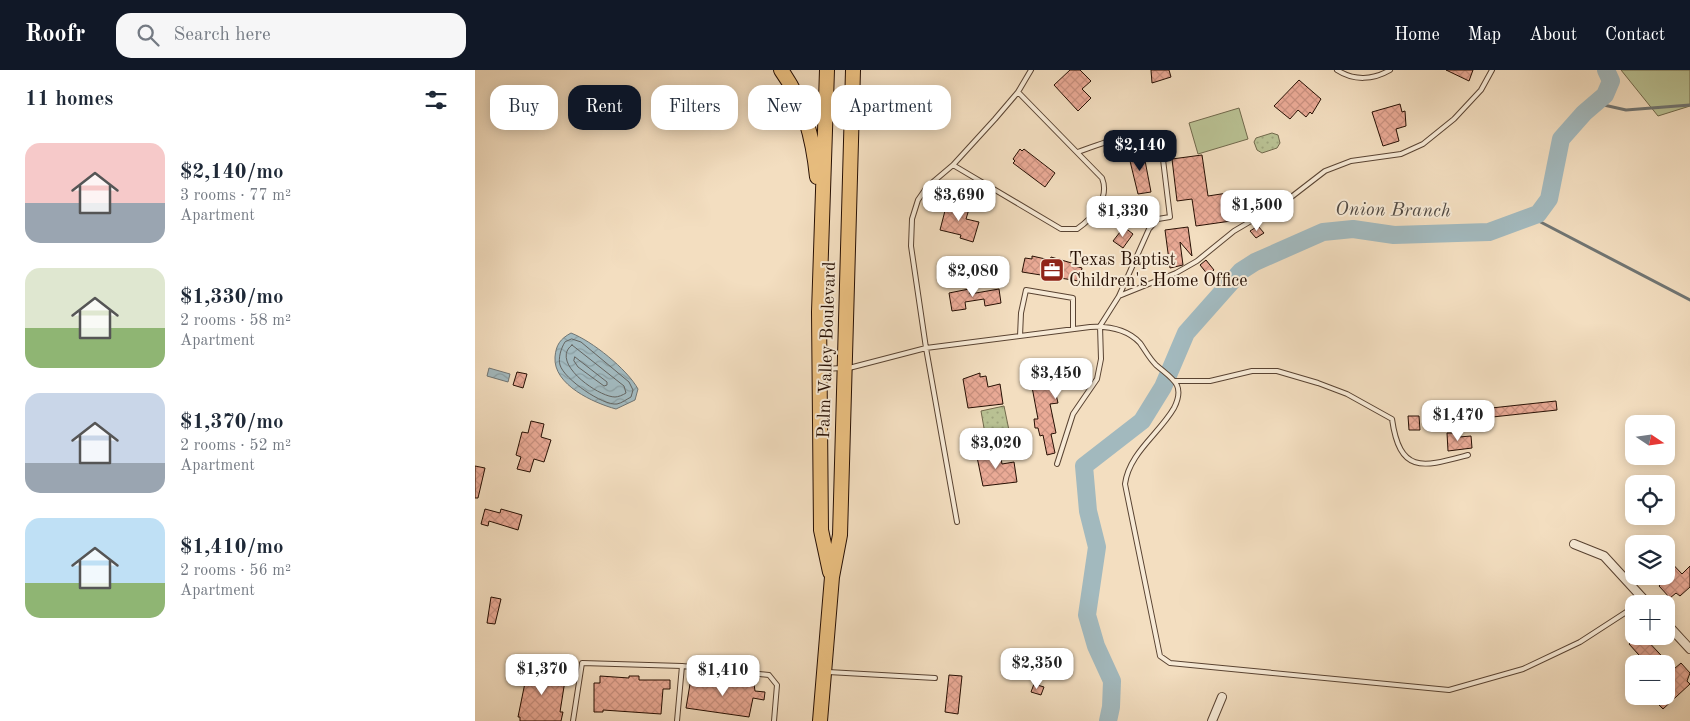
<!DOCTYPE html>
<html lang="en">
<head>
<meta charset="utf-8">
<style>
  body { margin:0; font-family:"Old Standard TT",serif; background:#f6f6f7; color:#1f2937; height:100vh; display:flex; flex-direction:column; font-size:19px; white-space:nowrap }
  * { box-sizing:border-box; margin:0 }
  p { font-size:16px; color:#747a83 }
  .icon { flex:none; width:28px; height:28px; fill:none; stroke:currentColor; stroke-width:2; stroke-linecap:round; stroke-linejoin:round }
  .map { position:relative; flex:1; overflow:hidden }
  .side { display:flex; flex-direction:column; background:#fff; width:475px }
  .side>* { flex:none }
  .top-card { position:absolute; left:15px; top:15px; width:475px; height:45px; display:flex; gap:10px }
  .needle { width:32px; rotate:103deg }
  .buttons { position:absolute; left:1150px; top:345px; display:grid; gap:10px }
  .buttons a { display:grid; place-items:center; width:50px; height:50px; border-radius:10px; background:#fff; box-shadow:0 2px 12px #0003; font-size:25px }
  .price { position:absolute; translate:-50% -42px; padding:0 11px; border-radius:10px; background:#fff; color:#222; font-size:16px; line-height:32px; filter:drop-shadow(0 1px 2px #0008) }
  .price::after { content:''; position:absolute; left:50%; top:30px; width:15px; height:11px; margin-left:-8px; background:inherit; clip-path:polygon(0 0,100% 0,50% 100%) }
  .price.selected { background:#111827; color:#fff }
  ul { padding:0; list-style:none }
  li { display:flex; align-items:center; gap:15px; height:125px; padding:0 25px }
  li span { display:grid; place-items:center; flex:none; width:140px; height:100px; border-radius:15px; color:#555 }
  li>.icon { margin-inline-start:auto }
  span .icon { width:60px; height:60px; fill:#fffc; stroke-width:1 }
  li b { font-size:21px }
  h2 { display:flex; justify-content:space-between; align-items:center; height:60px; padding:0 25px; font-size:21px }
  .pill { padding:0 18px; border-radius:15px; background:#fff; box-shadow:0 2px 12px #0003; font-size:18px; line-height:45px }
  .pill.selected { background:#111827; color:#fff }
  header { display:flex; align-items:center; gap:30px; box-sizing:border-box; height:70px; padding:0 25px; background:#111827; color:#fff }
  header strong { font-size:24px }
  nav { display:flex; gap:28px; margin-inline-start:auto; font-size:18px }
  .search { width:350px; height:45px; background:#f6f6f7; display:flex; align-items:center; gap:12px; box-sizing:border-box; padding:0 18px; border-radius:15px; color:#747a83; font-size:19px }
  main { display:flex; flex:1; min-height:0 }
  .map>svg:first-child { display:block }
  .grass { fill:url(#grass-dots); stroke:#70684b }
  .pitch { fill:#b9c193; stroke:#70684b }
  .water { fill:url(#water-waves); stroke:#707573 }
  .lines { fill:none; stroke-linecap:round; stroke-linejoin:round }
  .shore { stroke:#646460; stroke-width:1 }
  .stream { stroke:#707573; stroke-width:3 }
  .river { stroke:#a2b9be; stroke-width:18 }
  .building { fill:url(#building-cross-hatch); stroke:#260f03 }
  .lane-casing { stroke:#594332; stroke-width:6 }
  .street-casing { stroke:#594332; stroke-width:10 }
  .highway-casing { stroke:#260f03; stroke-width:16 }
  .lane { stroke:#f7ead6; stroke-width:4 }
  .street { stroke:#f7ead6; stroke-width:8 }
  .highway { stroke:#eabf80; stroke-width:14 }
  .labels { text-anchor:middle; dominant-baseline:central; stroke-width:4; stroke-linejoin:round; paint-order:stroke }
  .poi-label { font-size:18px; fill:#260f03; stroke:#f7ead6; text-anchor:start }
  .street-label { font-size:18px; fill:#260f03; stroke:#f7ead6 }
  .water-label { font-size:19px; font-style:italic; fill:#514a44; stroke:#f7ead6 }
</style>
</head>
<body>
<header>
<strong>Roofr</strong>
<div class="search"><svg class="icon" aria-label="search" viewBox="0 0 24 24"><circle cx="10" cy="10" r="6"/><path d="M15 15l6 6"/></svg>Search here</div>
<nav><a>Home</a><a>Map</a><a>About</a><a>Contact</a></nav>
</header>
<main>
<section class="side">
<h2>11 homes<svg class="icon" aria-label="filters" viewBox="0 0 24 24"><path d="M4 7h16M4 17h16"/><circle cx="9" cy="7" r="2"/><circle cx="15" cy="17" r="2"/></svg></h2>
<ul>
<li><span style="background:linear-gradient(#f6c9c9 60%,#9aa5b1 0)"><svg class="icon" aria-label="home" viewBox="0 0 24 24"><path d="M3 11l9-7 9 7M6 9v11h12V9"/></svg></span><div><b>$2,140/mo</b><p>3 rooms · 77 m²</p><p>Apartment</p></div></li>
<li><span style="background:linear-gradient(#dfe7d0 60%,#8fb573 0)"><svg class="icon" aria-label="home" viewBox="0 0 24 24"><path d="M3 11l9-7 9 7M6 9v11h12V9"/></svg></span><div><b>$1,330/mo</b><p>2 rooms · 58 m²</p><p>Apartment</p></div></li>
<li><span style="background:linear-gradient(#c9d6e8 70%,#9aa5b1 0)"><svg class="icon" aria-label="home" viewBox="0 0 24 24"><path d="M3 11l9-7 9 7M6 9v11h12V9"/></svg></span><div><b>$1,370/mo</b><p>2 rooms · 52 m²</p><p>Apartment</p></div></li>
<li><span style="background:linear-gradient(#bfe0f5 65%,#8fb573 0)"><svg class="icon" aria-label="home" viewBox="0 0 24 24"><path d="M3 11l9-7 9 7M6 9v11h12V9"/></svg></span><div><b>$1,410/mo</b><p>2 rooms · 56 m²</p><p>Apartment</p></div></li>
</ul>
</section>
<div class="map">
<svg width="1215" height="651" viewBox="0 0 1215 651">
  <defs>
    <pattern id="grass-dots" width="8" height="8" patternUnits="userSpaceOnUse" patternTransform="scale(1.25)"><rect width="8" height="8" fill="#b9c193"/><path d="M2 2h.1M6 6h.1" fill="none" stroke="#9fa57d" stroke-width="1.8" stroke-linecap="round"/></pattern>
    <pattern id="water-waves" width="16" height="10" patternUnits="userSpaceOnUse" patternTransform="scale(1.25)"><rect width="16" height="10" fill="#a2b9be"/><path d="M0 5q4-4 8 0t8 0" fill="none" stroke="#8b9ea2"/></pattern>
    <pattern id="building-cross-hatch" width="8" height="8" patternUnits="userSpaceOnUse" patternTransform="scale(1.25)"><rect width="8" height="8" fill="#eaaa96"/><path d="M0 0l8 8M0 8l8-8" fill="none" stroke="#c99180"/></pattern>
  </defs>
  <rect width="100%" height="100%" fill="#f3dec0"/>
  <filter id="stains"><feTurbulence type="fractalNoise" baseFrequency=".004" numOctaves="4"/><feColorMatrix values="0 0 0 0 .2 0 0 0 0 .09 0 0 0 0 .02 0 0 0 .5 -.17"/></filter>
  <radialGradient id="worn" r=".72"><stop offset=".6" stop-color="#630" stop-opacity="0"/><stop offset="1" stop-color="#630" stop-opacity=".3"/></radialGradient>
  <!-- grass -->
  <path class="grass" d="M797,63L803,65L805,73L802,78L787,83L782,80L779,72L781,68Z
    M529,336L536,370L512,375L506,341Z"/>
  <!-- pitch -->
  <path class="pitch" d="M1146,0H1215V36L1183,46Z
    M764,38L773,69L723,84L714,53Z"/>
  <!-- water -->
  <path class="water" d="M96,263C117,271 152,299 163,319L160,330L141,339C119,333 78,315 80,287C81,275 85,269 96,263Z
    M14,298L35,304L33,312L12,306Z"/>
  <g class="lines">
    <!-- shore -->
    <path class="shore" d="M97,269L106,272L154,312L158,320L156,327C152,329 147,333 142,334C128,336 89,309 85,295C83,288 86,278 90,272Z
      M97,275L149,316L151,323C148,325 143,327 140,327C123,327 74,292 97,275Z
      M100,287L132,312V315L129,316L103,297L99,291Z"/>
    <!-- stream -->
    <path class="stream" d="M1120,33L1151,40L1215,35
      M1056,147L1215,230"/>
    <!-- river -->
    <path class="river" d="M633,651L636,637L637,611L621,576L612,545L622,477L613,441L609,396L667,351L688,317L711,263L766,201L780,192L848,162L878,159L919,165L1014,162L1063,144L1074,129L1086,69L1109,43L1130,25L1136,11L1131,0"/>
  </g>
  <!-- building -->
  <path class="building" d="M595,0H605L616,11L607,19L616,28L603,41L579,15Z
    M676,0H694L696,7L677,13Z
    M971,0H998L994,11Z
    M824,10L846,29L837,44L835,42L831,47L823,40L815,49L799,36Z
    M925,34L927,42L930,41L931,56L921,59L924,71L908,76L897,42Z
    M545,79L547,81L549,79L580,103L570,117L538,93L540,91L538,89Z
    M668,80L676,122L663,124L655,91H657L655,82Z
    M727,85L733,126L759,122L763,150L721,156L717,129L702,131L697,89Z
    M482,132L494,139L491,149L504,152L498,172L485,168L486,165L465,160L472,133L481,135Z
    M783,156L789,163L781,168L775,161Z
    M649,157L658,164L648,178L638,171Z
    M713,157L717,186L705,172L708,195L695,198L690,160Z
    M557,186L575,190L576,187L600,194V196L607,198L604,211L547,202L550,188L557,189Z
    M731,190L739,200L733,205L725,195Z
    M494,219L495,224L524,219L526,233L510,236L509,229L490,232L491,239L477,241L474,223Z
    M611,290L614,315L580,320L583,333L575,334L581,363L576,364L580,383L572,385L568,365L565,366L563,358H560L559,349H563L557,317L591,311L589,294Z
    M42,302L52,304L48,318L38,315Z
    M505,303V307L511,306L513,317L525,314L528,334L493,338L488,309Z
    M1081,331L1082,340L999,349L998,340Z
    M933,346H944L945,360H934Z
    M56,351L69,354L66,367L76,370L69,392L59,389L55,402L42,399L46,387L41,385L47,362L53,363Z
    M972,363H984V367L996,366L997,378L973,381Z
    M519,382L520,384L525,383L527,394L539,392L542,412L508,416L502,387Z
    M0,396L10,398L3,428H0Z
    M10,439L25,443L26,439L47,445L43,460L14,451L13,456L6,454Z
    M1170,465L1179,474H1161Z
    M1191,487L1207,504L1215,496V517L1205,526L1201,523L1195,528L1184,516L1191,508Z
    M16,527L26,529L20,554L12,553Z
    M1162,566H1168L1199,599L1206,593L1215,603L1212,611L1215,614L1188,639L1175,626H1191V594H1172L1154,574Z
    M53,598L91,604L85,642H88L86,651H45V647H43Z
    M474,605L487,606L483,644L470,642Z
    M125,606L154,608V606H164V610H195V619H188L186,644L128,640V642H119V613H125Z
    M226,608L279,614L280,621L290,622L289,630L278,628L274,647L211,638L215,614L224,615Z
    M559,614L569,617L566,625L556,622Z"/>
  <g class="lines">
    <defs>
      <path id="lane" d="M862,0C879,11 898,10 915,0
        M478,95L586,159H602C618,148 635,128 627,108L543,22
        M644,226L701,203L722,191L759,161L815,128L850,101L876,91L926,84L948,74L979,49L1006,20L1017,0
        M545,266L546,243L551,220L598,228V259
        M374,298L451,278L615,257C633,256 652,259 665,273C670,280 674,288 681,295C697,309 711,314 699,338C684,364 654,383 650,414L685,586L695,593L974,620L1048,599L1105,572L1159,537
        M349,299L367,298
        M700,311H735L777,301H802L843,313L872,324L917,349C925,405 948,397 993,385
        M582,394L598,344L622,309L626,289L625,256L644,226L674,159L683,149L695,147L686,73C662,58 628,73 603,82
        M482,452L451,278L436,176L437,149L443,130L452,117L478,95L520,49L543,22L556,0
        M1163,534L1169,529
        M353,602L460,608
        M98,651L107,593L207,596L294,605L302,615L299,651
        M202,651L207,596"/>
      <path id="street" d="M1099,474L1129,486L1173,534
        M1191,553L1215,579
        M737,651L747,627"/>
      <path id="highway" d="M306,0C329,32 338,68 342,107
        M352,0L344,242L346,460L355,502
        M345,651L357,507L365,465L378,0"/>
    </defs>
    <!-- lane casing -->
    <use href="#lane" class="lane-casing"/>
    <!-- street casing -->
    <use href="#street" class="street-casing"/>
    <!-- highway casing -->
    <use href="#highway" class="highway-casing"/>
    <!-- lane -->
    <use href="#lane" class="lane"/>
    <!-- street -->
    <use href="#street" class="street"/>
    <!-- highway -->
    <use href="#highway" class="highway"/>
  </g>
  <!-- icons -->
  <defs>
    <symbol id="office-square" viewBox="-11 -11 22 22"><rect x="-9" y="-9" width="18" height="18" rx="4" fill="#8f2418" stroke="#f7ead6"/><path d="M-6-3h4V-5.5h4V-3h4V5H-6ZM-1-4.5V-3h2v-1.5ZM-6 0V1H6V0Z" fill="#fff"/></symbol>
  </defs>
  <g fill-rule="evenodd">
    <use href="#office-square" x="563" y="186" width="28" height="28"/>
  </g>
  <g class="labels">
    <!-- poi labels -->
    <g class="poi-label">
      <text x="594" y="190">Texas Baptist<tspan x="594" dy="21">Children's Home Office</tspan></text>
    </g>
    <!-- street labels -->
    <g class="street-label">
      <text transform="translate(352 280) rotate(-88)">Palm Valley Boulevard</text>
    </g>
    <!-- water labels -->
    <g class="water-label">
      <text transform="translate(918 141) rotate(1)">Onion Branch</text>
    </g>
  </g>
  <rect width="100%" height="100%" filter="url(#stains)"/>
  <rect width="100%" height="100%" fill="url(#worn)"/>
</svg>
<div class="buttons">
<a><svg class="needle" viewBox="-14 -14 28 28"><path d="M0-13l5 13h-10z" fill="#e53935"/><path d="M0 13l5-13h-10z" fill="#747a83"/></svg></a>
<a><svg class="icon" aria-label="locate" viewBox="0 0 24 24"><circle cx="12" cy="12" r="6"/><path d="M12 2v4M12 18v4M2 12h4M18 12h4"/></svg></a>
<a><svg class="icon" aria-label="layers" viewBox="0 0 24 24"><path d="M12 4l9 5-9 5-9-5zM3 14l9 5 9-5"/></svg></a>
<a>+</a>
<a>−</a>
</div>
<b class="price selected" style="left:665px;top:102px">$2,140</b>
<b class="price" style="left:484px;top:152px">$3,690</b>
<b class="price" style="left:782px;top:162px">$1,500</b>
<b class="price" style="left:648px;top:168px">$1,330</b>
<b class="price" style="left:498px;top:228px">$2,080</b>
<b class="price" style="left:581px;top:330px">$3,450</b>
<b class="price" style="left:983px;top:372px">$1,470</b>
<b class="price" style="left:521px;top:400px">$3,020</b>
<b class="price" style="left:562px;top:620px">$2,350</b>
<b class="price" style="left:67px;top:626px">$1,370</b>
<b class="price" style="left:248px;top:627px">$1,410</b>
<div class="top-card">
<a class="pill">Buy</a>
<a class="pill selected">Rent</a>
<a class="pill">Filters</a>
<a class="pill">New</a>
<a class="pill">Apartment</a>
</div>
</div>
</main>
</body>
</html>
